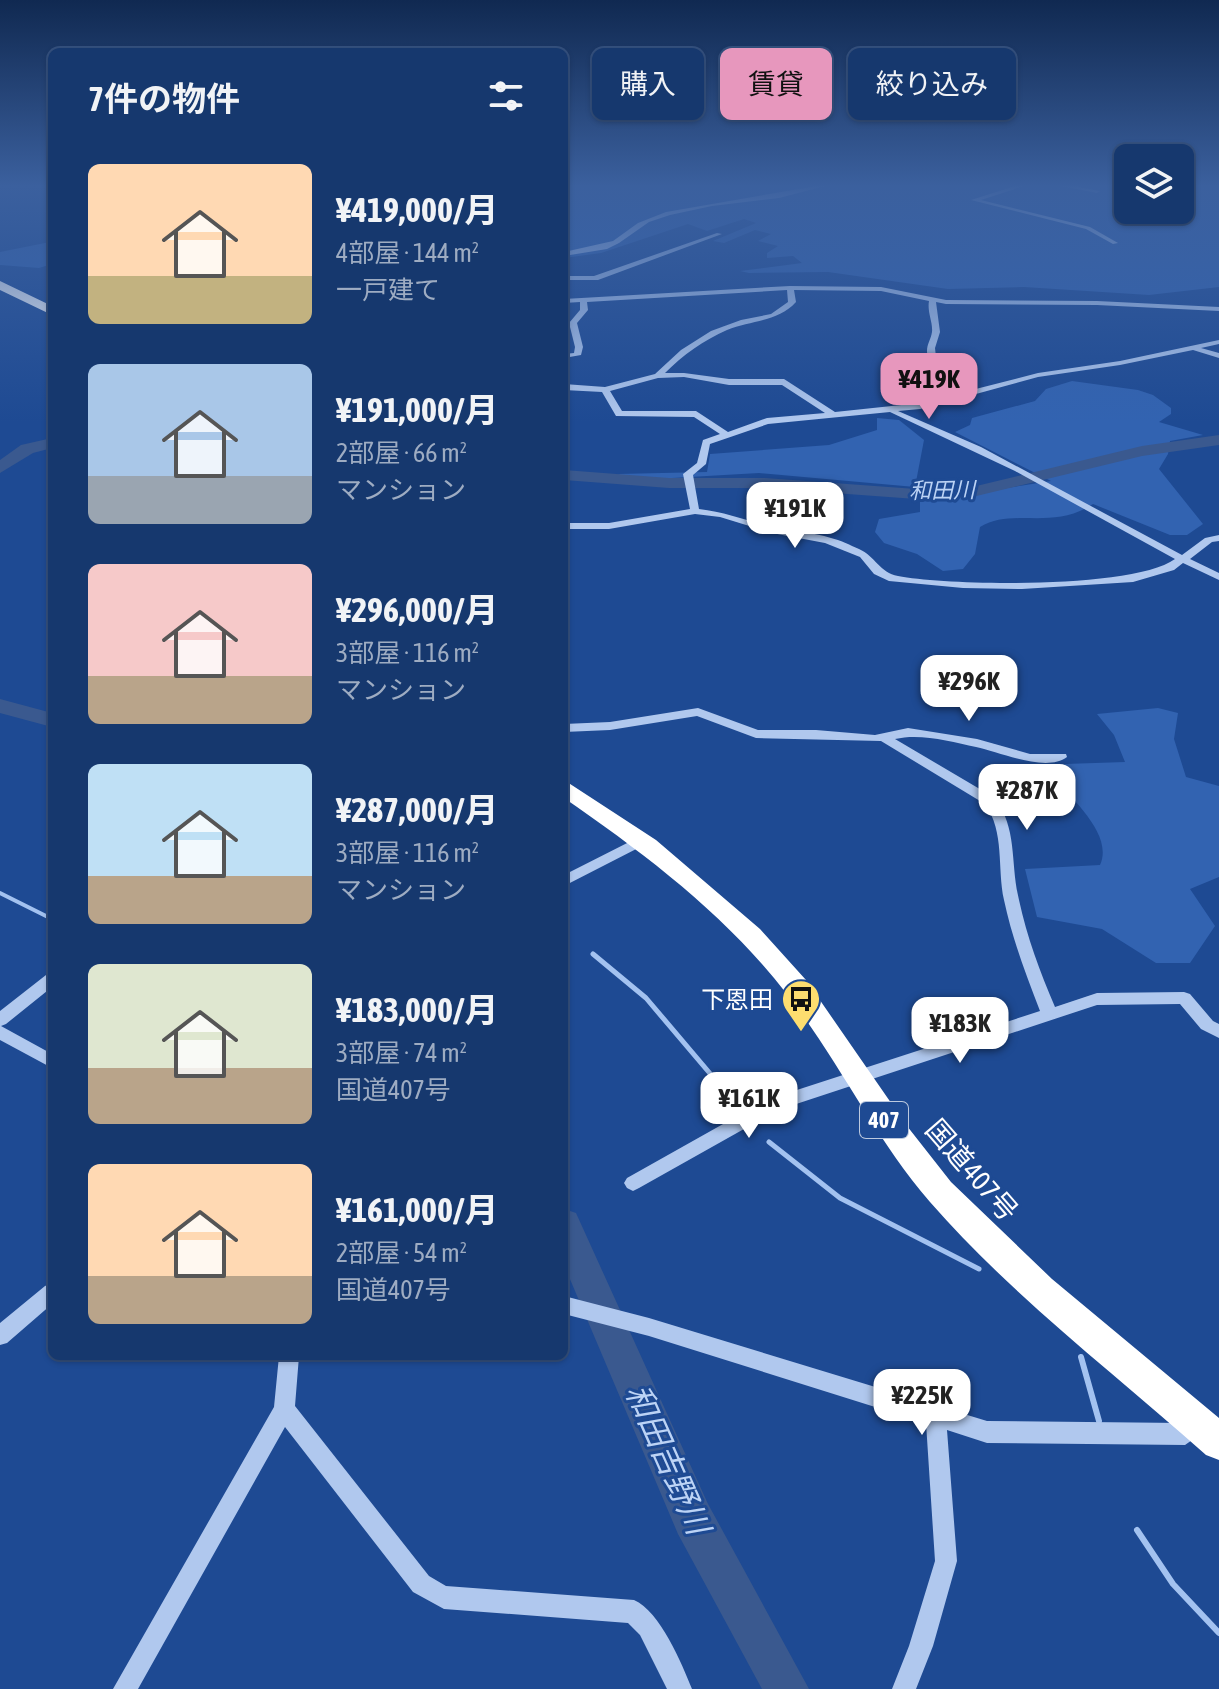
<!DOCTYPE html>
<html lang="ja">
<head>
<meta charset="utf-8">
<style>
  body { margin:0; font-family:"Asap Condensed","Noto Sans JP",sans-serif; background:#234376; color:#f1f3f6; height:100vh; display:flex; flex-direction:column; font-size:30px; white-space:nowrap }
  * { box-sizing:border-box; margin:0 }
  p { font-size:26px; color:#9eacc2 }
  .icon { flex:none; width:44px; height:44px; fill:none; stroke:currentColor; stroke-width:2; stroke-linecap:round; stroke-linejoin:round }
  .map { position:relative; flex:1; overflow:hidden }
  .sheet { position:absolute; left:48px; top:48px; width:520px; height:1312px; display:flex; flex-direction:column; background:#16386e; border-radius:12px; box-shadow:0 2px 6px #0004,0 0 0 2px #355281 }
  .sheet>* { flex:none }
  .banner { position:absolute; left:592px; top:48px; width:506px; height:72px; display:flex; gap:16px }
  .buttons { position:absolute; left:1114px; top:144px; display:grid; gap:16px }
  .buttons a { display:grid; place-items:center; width:80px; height:80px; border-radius:12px; background:#16386e; box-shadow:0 2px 6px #0004,0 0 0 2px #355281; font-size:40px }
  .price { position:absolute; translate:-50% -68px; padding:0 18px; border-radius:16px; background:#fff; color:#222; font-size:26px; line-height:52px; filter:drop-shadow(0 2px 4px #0008) }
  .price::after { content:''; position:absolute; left:50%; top:48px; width:24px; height:18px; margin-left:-12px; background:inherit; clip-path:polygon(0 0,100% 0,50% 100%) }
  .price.selected { background:#e797bd; color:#111 }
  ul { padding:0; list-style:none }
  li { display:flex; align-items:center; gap:24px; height:200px; padding:0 40px }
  li span { display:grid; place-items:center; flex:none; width:224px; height:160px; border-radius:12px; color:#555 }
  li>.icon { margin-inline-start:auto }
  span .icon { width:96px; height:96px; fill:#fffc; stroke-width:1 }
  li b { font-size:34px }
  h2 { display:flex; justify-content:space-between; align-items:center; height:96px; padding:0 40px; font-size:34px }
  .pill { padding:0 28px; border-radius:12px; background:#16386e; box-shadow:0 2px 6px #0004,0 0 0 2px #355281; font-size:28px; line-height:72px }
  .pill.selected { background:#e797bd; color:#111 }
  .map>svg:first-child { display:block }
  .green { fill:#3263b1 }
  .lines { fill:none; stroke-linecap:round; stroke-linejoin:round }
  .stream-far2 { stroke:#a3c2f0; stroke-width:4 }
  .stream-far1 { stroke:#a3c2f0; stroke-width:5 }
  .stream { stroke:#a3c2f0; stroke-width:6 }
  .river { fill:#3a598f; fill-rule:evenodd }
  .minor { fill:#b0c8ee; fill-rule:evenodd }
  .highway { fill:#fff; fill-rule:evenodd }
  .labels { text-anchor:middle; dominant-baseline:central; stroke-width:6; stroke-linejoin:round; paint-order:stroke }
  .far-water-label { font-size:22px; font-style:italic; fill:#bcd3f5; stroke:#1e4a93 }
  .shield { fill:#1e4a93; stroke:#bcc9df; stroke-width:2 }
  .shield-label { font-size:22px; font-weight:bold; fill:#fff }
  .poi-label { font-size:24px; fill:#fff; stroke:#1e4a93; text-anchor:end }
  .near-street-label { font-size:28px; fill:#fff; stroke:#1e4a93 }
  .near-water-label { font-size:32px; font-style:italic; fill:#bcd3f5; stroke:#1e4a93 }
</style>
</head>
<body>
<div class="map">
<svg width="1219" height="1689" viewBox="0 0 1219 1689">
  <rect width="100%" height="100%" fill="#1e4a93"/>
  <!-- green -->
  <path class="green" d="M564,186H1128V210H1180V186H1219V287L1149,295L1024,287L948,289L828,272L749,273L740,271L802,263L793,256L767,258V253L778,246L758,241L771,234L755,230L724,243L713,241L756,223L744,219L707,231L688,224L601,253L564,258Z
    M52,238V264L39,268L0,265V252L50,242Z
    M1072,381L1138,390L1153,395L1171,408V414L1159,422L1203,435L1170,441L1168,454L1159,469L1203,524L1187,535H1170L1093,504C1052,531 1014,507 980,527L975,554L963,569L943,571L917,554L884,543L875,532L879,519L920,512V502L1051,481L955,432L970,425L972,418L1035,401L1046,389Z
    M877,418L899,420L924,440L915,487L759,473L672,478H626L618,474L707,472L710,454L829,445L877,430Z
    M1158,708L1178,713L1174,739L1186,777L1219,786V877L1190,889L1215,926L1190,963H1156L1102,929L1037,917L1025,869L1100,865C1114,834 1071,799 1052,775L1065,764L1125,762L1114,735L1097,714Z"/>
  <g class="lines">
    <!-- stream-far2 -->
    <path class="stream-far2" d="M0,893L52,919"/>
    <!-- stream-far1 -->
    <path class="stream-far1" d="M593,954L646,998L724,1090
      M769,1142L840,1198L979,1269"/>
    <!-- stream -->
    <path class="stream" d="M1081,1357L1099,1421
      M1137,1530L1173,1584L1219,1633"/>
    <!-- river -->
    <path class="river" d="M1219,435V445L1142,456L968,498L916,499L765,488H669L564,480V470L669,478H765L916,489L968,488L1142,446Z
      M52,438V448L33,453L0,473V460L21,445Z
      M0,699L52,713V727L0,713Z
      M564,1209L576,1213L708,1504L809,1689H762L678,1534L564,1265Z"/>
    <!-- minor -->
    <path class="minor" d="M816,186H825L779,198L712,206L670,215L649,222L619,243L607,249L564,256V252L613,241L638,223L666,212Z
      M1015,186H1024L981,200L1090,227L1118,243L1113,244L1086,229L971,200Z
      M1061,186H1074L1100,191L1097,193Z
      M717,233L722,234L598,280H564V276H594Z
      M790,286L881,287L946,300L1097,301L1219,307V311L1097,305L946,304L936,302L940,332L935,348L936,357L945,377L960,393L1038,373L1120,361L1219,340V344L1201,348L1219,353V358L1193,350L1120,365L1038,377L965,397L961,401L957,399L920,409L898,411L981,447L1182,555L1205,538L1219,535V541L1212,542L1190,559L1219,573V580L1183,563L1174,570L1133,582L1022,589L963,588L889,581L874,574L860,557L825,543L772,533L720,517L695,514L609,529H564V523H609L690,509L683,474L697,463L703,440L720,434L694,417L616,416L602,392L564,390V384L605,387L655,374L681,350L711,331L741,320L771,314L788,302L787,290L587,302L588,310L577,323L583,347L581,355L564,358V354L574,353L575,347L569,323L580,310V302L564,303V299ZM794,290L881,291L929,301C927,312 933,322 932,332C931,339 927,344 927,351C927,368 941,384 952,395L920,403L835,412L784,379H729L684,373H665C683,355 704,340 727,330C751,320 778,322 796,302ZM684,377L729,385H782L825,413L767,418L728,432L696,411H622L610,391L658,378ZM890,412L1015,471L1175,559C1134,589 950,586 898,576C880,573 875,556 859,549C850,545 840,540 831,538C813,532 794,532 776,528C750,522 726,512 699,509L693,475L706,464L710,444L768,424Z
      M698,708L758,730H816L875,735L908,728L977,739L1030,754H1066L1067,757C1046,773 1000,752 976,747C951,741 919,733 895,739L995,798C1018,830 1010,863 1019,900C1027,937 1040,972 1055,1007L1097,993L1184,992L1190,994L1213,1021L1219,1024V1038L1201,1029L1180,1004L1097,1005L778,1110L639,1188L633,1191L627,1188L624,1183L627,1178L766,1100L1040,1011C1026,975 1012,938 1004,900C997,868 1005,832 985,804L881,741L756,738L697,716L610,730L564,732V724L610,722Z
      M639,837L646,842L644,845L564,886V875Z
      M52,973V987L6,1024L1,1026L52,1054V1068L0,1040V1011L46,975Z
      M52,1283V1304L7,1343L0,1345V1323L45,1286Z
      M564,1296L649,1318L987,1421L1182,1423L1198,1414L1205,1417L1209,1424L1205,1431L1185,1445L987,1443L947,1430L957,1561L933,1646L916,1689H892L909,1646L935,1561L926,1423L649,1336L564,1314Z
      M279,1356H299L295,1406L429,1576L446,1586L634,1600C660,1611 682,1664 692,1689H667L640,1635L628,1623L444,1609L413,1592L285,1427L138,1689H113L274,1407Z"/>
    <!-- highway -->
    <path class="highway" d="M0,281L52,306V315L0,290Z
      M564,780L656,840L760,929L806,980L907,1126L951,1182L1052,1279L1219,1418V1460L1206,1455C1113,1372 1012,1296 930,1202C874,1137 838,1059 786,993C725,914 645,854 564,798Z"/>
  </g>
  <!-- sky -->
  <linearGradient id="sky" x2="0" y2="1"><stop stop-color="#102951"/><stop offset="0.44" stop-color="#3b609e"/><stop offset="1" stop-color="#3b609e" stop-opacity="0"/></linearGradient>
  <rect width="1219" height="422" fill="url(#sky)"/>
  <!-- icons -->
  <defs>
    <symbol id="bus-pin" viewBox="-11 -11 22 30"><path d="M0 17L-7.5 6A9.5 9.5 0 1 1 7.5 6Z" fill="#fddd6f" stroke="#1e4a93"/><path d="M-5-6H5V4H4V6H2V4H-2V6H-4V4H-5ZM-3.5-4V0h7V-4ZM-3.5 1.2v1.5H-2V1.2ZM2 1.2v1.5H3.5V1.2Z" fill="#111"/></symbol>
  </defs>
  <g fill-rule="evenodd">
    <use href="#bus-pin" x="779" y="977" width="44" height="60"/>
  </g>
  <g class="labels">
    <!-- far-water labels -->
    <g class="far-water-label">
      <text transform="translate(942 490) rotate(-1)">和田川</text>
    </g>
    <!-- shield labels -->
    <rect class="shield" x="860" y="1102" width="48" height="36" rx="6"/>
    <g class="shield-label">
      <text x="884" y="1120">407</text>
    </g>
    <!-- poi labels -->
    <g class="poi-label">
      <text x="773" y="999">下恩田</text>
    </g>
    <!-- near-street labels -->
    <g class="near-street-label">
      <text transform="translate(972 1170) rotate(49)">国道407号</text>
    </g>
    <!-- near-water labels -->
    <g class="near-water-label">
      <text transform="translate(668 1459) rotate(66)">和田吉野川</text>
    </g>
  </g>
</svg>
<div class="buttons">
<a><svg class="icon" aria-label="layers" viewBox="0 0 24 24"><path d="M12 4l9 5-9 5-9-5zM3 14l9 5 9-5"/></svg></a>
</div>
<b class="price selected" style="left:929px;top:421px">¥419K</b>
<b class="price" style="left:795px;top:550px">¥191K</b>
<b class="price" style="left:969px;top:723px">¥296K</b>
<b class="price" style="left:1027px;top:832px">¥287K</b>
<b class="price" style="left:960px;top:1065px">¥183K</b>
<b class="price" style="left:749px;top:1140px">¥161K</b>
<b class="price" style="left:922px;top:1437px">¥225K</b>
<div class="banner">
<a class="pill">購入</a>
<a class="pill selected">賃貸</a>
<a class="pill">絞り込み</a>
</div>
<section class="sheet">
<h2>7件の物件<svg class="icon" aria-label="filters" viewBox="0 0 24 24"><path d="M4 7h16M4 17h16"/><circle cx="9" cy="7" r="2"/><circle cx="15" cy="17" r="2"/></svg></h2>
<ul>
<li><span style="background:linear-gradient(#ffd9b3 70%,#c2b280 0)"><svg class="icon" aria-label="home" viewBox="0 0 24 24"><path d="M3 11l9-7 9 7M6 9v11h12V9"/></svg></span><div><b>¥419,000/月</b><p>4部屋 · 144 m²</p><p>一戸建て</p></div></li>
<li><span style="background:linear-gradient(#a9c7e8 70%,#9aa5b1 0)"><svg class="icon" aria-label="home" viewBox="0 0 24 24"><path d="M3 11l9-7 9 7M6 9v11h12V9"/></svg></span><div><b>¥191,000/月</b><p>2部屋 · 66 m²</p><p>マンション</p></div></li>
<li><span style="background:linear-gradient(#f6c9c9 70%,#b9a48a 0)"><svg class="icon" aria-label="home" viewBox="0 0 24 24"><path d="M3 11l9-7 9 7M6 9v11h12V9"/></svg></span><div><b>¥296,000/月</b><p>3部屋 · 116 m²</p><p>マンション</p></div></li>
<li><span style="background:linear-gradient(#bfe0f5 70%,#b9a48a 0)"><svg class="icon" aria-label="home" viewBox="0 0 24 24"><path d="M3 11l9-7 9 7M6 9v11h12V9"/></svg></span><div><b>¥287,000/月</b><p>3部屋 · 116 m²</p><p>マンション</p></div></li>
<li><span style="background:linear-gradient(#dfe7d0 65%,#b9a48a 0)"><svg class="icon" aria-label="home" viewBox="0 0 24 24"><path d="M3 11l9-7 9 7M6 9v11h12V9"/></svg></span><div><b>¥183,000/月</b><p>3部屋 · 74 m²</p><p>国道407号</p></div></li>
<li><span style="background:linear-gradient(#ffd9b3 70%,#b9a48a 0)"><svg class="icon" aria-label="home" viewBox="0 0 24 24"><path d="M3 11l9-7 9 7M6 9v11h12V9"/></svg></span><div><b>¥161,000/月</b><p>2部屋 · 54 m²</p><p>国道407号</p></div></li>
</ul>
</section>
</div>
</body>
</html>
